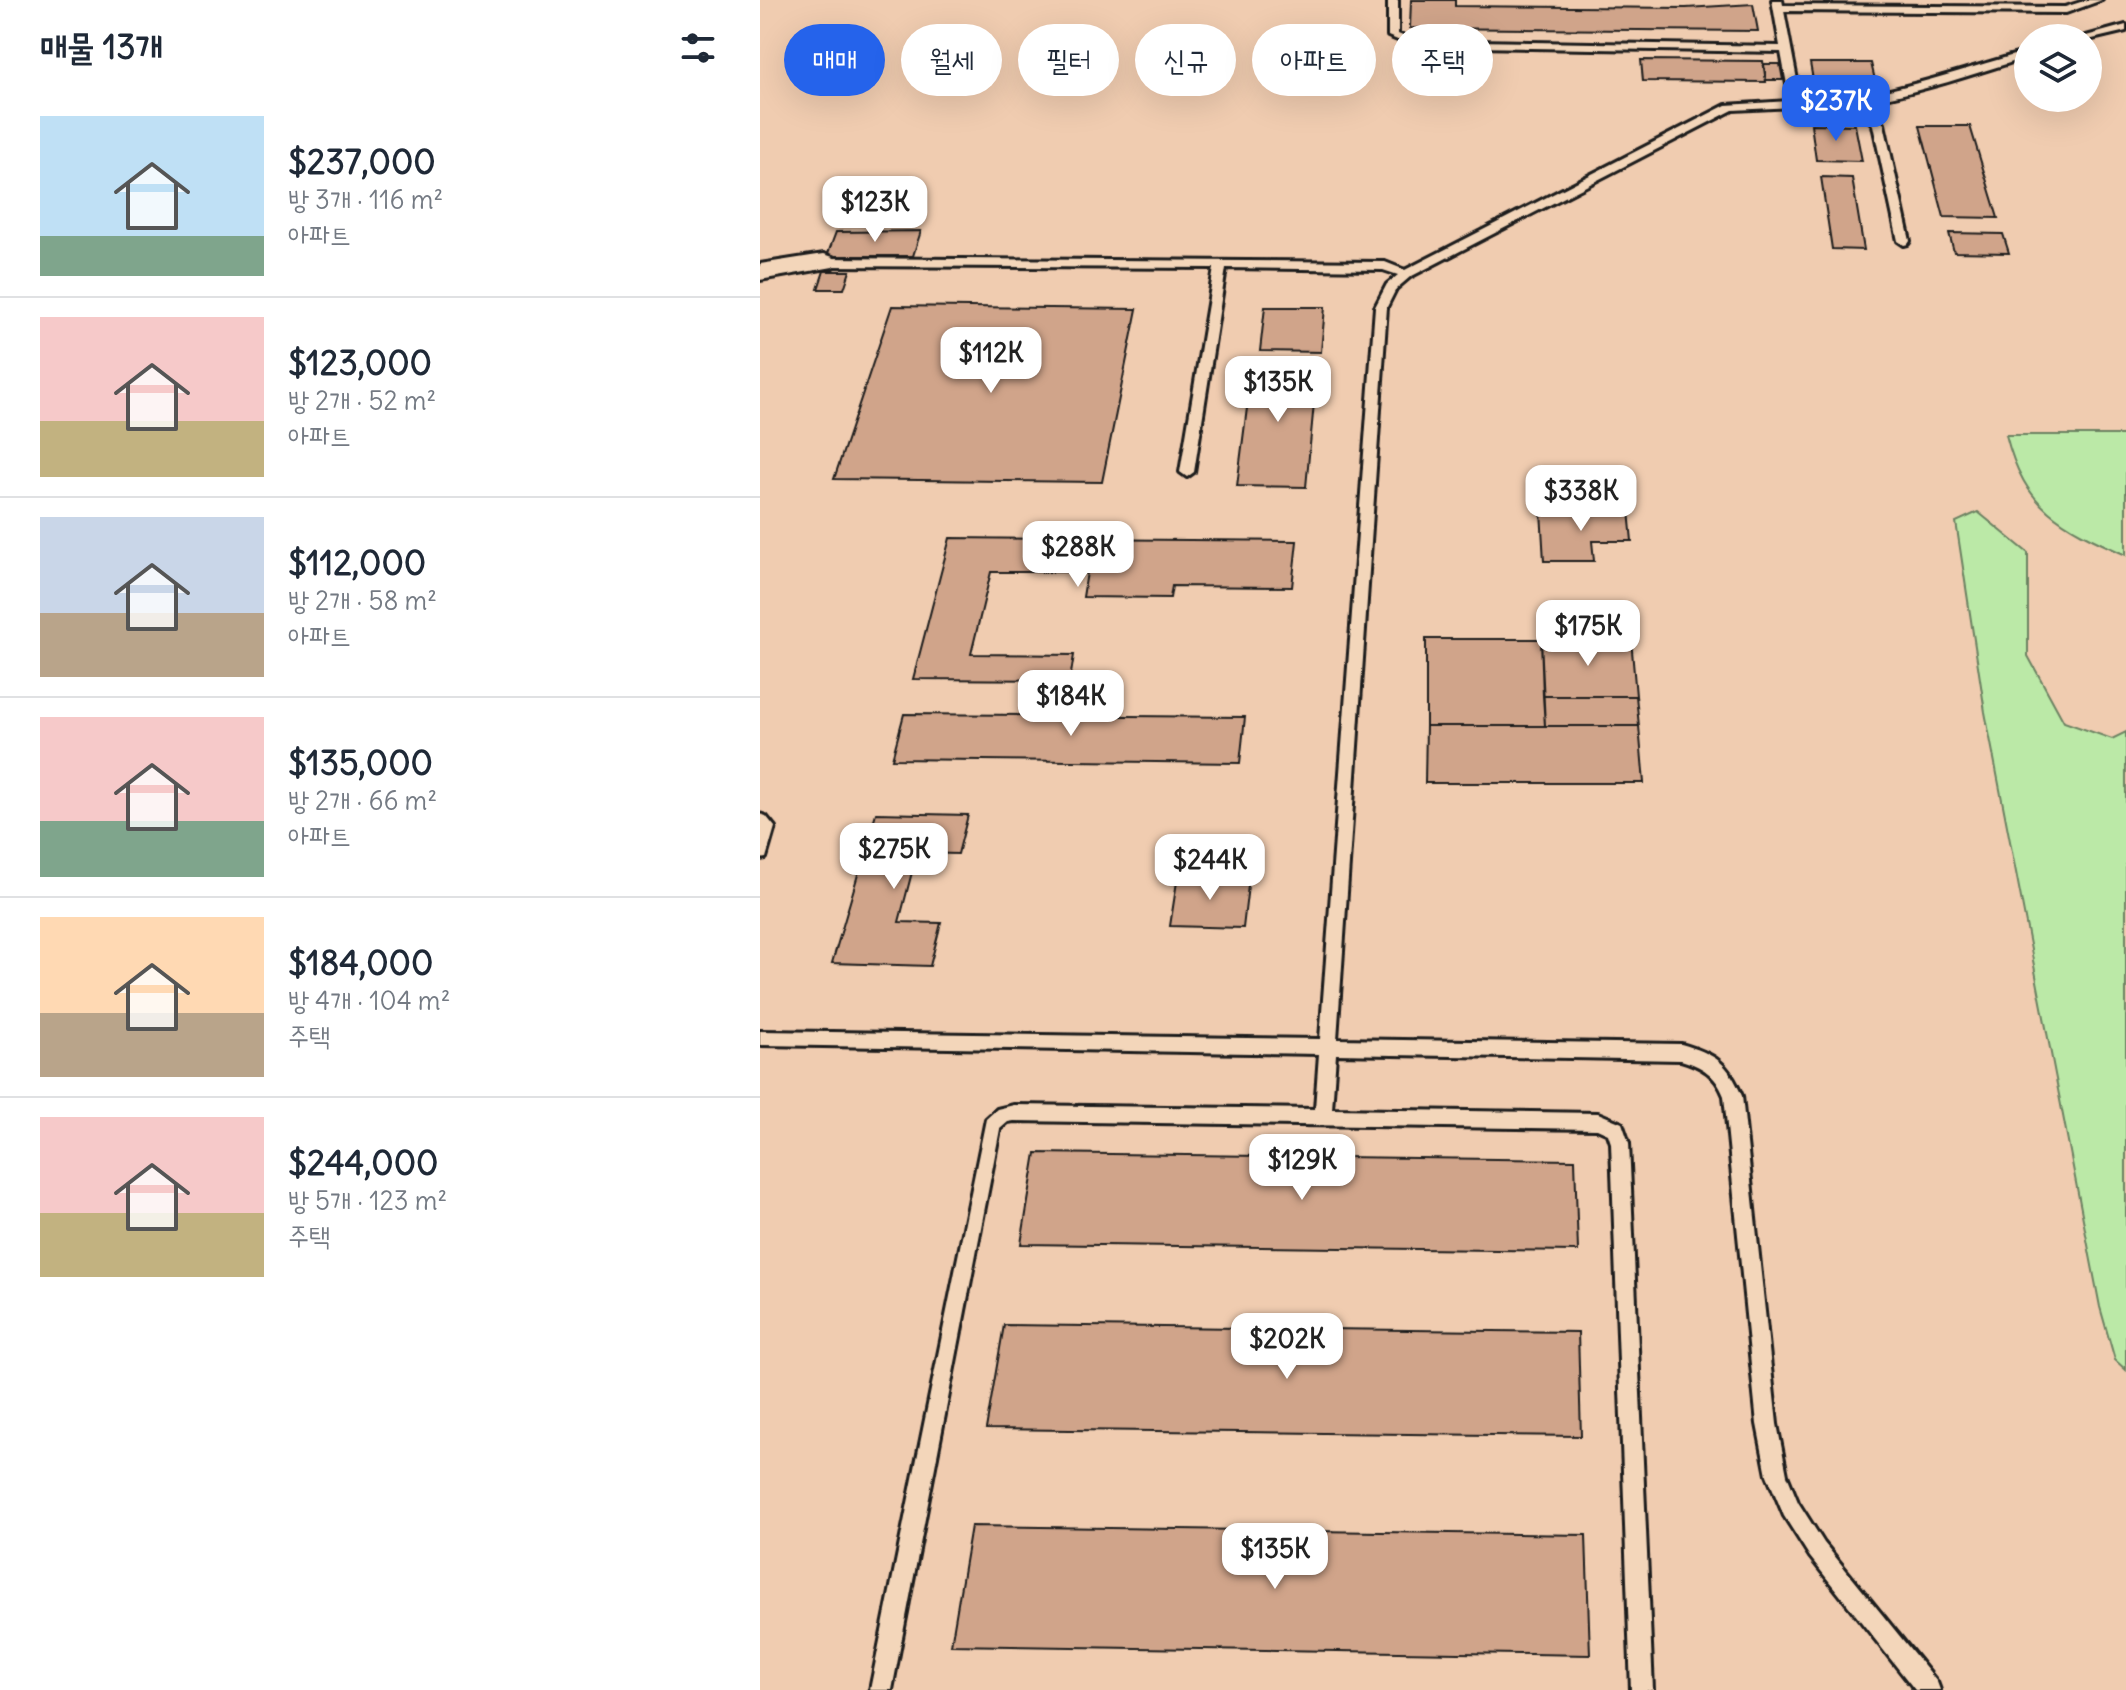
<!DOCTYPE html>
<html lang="ko">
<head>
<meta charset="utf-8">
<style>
  body { margin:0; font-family:Delius,"Poor Story",sans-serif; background:#f2f2f3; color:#1f2937; height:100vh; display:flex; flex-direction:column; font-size:30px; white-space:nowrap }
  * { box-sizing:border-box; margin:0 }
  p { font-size:26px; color:#747a83 }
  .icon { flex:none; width:44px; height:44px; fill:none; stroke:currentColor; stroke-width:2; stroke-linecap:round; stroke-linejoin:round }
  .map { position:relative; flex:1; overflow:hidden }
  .drawer { display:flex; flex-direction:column; background:#fff; width:760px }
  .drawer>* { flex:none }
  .banner { position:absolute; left:24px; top:24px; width:760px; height:72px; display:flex; gap:16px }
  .controls { position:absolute; left:1254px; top:24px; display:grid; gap:16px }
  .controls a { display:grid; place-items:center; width:88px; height:88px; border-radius:50%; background:#fff; box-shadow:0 8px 32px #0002; font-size:40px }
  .price { position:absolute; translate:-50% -68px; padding:0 18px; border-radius:16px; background:#fff; color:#222; font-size:26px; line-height:52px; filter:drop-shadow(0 2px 4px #0008) }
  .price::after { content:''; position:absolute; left:50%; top:48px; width:24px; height:18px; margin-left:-12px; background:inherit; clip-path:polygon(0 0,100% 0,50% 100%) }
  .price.active { background:#2563eb; color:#fff }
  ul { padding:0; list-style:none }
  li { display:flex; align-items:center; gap:24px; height:200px; padding:0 40px }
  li+li { border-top:2px solid #e0e1e3 }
  li span { display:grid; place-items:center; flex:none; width:224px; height:160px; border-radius:0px; color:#555 }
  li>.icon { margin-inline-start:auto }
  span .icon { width:96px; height:96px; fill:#fffc; stroke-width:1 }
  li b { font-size:34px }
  h2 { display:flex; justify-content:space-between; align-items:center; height:96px; padding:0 40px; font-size:34px }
  .pill { padding:0 28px; border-radius:36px; background:#fff; box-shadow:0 8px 32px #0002; font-size:28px; line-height:72px }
  .pill.active { background:#2563eb; color:#fff }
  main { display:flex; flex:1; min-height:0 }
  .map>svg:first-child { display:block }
  .green { fill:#bbe9a7; stroke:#6c8262; stroke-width:2 }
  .building { fill:#d0a48a; stroke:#1c1c1c; stroke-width:2 }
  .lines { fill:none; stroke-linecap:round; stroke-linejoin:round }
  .service-casing { stroke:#1c1c1c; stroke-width:6 }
  .minor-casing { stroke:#1c1c1c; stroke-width:6 }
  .service { fill:#f3d6ba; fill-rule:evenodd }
  .minor { fill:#f3d6ba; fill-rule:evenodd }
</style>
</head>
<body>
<main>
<section class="drawer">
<h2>매물 13개<svg class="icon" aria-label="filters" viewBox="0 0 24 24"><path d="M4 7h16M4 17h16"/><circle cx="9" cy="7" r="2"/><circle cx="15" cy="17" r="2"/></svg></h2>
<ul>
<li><span style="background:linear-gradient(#bfe0f5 75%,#7fa58c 0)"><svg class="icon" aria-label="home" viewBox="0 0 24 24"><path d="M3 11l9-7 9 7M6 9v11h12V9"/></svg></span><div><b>$237,000</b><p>방 3개 · 116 m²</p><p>아파트</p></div></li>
<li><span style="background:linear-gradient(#f6c9c9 65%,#c2b280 0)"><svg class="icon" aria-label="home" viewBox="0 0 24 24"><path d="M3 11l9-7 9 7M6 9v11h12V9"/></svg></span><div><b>$123,000</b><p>방 2개 · 52 m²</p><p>아파트</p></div></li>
<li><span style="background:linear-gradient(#c9d6e8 60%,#b9a48a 0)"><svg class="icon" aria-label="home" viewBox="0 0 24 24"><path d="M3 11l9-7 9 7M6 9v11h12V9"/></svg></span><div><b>$112,000</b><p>방 2개 · 58 m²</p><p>아파트</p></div></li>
<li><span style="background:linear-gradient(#f6c9c9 65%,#7fa58c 0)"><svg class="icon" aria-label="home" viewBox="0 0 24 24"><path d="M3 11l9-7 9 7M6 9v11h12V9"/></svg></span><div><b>$135,000</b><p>방 2개 · 66 m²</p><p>아파트</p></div></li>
<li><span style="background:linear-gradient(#ffd9b3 60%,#b9a48a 0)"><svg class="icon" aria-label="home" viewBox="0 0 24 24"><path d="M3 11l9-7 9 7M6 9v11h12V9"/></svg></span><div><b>$184,000</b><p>방 4개 · 104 m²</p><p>주택</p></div></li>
<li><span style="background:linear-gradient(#f6c9c9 60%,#c2b280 0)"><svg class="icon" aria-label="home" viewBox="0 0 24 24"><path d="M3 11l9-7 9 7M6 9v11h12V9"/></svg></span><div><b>$244,000</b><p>방 5개 · 123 m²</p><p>주택</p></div></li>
</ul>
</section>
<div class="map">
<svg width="1366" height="1690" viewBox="0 0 1366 1690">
  <rect width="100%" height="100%" fill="#f0ccb0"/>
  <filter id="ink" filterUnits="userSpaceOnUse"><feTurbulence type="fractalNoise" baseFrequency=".0125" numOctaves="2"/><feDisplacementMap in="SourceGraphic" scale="16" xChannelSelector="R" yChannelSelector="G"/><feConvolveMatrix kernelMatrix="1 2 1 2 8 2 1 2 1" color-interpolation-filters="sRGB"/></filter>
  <g filter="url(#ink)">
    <!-- green -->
    <path class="green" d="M1246,435H1366V555C1300,525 1265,509 1246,435Z
      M1218,512L1268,553V656L1304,722L1352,739L1366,732V1370L1355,1360L1340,1307L1225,712L1196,522Z"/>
    <!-- building -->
    <path class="building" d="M651,0H695V6L926,8L993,4L998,31L650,28Z
      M881,60L1003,61L1006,82L883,81Z
      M1050,63H1111L1115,80H1053Z
      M1004,64H1020L1023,80H1006Z
      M1051,124L1095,125L1102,161L1056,160Z
      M1160,126H1210L1238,218L1184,217Z
      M1061,177L1092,178L1104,250L1072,249Z
      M161,231L153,256H67L76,232Z
      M1189,233L1243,234L1249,253L1194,252Z
      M64,271H90L84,289H58Z
      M132,306L377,309L342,482L74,479Z
      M505,307H565L561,352L500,351Z
      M493,361H558L546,487L477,486Z
      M781,511H869L872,541H832L834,561H784Z
      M190,538L537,541L532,587L412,586L410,598L323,597L327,572H231L211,654L314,655L310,680L153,679Z
      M666,639H781L785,726H666Z
      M781,639H871L876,696H783Z
      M783,696H876L879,726H785Z
      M144,714L485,717L480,763L132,759Z
      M666,726H879L884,783H665Z
      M116,813L208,815L198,854L157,853L139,922L181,923L170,966L72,963Z
      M418,875L489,877L483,928L410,926Z
      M276,1153L815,1160L818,1251L261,1244Z
      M244,1325L818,1332L821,1436L226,1429Z
      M211,1526L826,1535L830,1655L191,1645Z"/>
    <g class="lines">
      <defs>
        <path id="service" d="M628,0H638V34L653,40L1020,46L1012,0H1022L1023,5L1305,7L1327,0H1342L1306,13L1024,11L1041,101C1121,100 1192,72 1268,51V57C1214,74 1161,92 1105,102L1124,124L1150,241L1148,244L1144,245L1138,241L1113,125L1095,104L973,110L650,277L636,289L627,307L577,1039L921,1044C955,1054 968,1062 982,1096L1017,1424L1027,1475L1038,1502L1064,1543L1177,1682L1180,1690H1155L1050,1557L1024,1516L1007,1475L997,1424L964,1096C956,1075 942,1066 921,1060L576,1054L572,1109L838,1113L862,1123L869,1143L893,1690H871L851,1143L848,1134L837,1129L254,1121L248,1122L240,1129L132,1690H110L226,1119L237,1109L254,1105L555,1109L559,1054L0,1045V1031L560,1039L615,307L627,284L638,275L623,270L466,268L434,472L427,477L420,472L454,268L64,266L58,262L64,258L625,262L645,270L966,105L1030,101L1021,52L652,46L628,36Z
          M1366,25V31L1328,40V38H1319Z
          M0,814L6,816L15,827L6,858L0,859Z"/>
        <path id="minor" d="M64,254L73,257L77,262L73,267L0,280V264Z"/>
      </defs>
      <!-- service casing -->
      <use href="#service" class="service-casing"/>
      <!-- minor casing -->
      <use href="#minor" class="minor-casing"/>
      <!-- service -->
      <use href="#service" class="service"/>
      <!-- minor -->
      <use href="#minor" class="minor"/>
    </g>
  </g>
</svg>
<div class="controls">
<a><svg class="icon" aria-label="layers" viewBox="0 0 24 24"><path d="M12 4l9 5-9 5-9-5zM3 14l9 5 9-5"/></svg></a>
</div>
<b class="price active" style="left:1076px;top:143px">$237K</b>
<b class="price" style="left:115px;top:244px">$123K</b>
<b class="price" style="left:231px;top:395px">$112K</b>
<b class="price" style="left:518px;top:424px">$135K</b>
<b class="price" style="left:821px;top:533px">$338K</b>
<b class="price" style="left:318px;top:589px">$288K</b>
<b class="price" style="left:828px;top:668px">$175K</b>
<b class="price" style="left:311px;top:738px">$184K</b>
<b class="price" style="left:134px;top:891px">$275K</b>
<b class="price" style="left:450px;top:902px">$244K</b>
<b class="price" style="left:542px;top:1202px">$129K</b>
<b class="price" style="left:527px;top:1381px">$202K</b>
<b class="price" style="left:515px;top:1591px">$135K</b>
<div class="banner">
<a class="pill active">매매</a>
<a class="pill">월세</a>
<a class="pill">필터</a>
<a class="pill">신규</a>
<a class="pill">아파트</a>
<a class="pill">주택</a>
</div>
</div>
</main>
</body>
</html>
